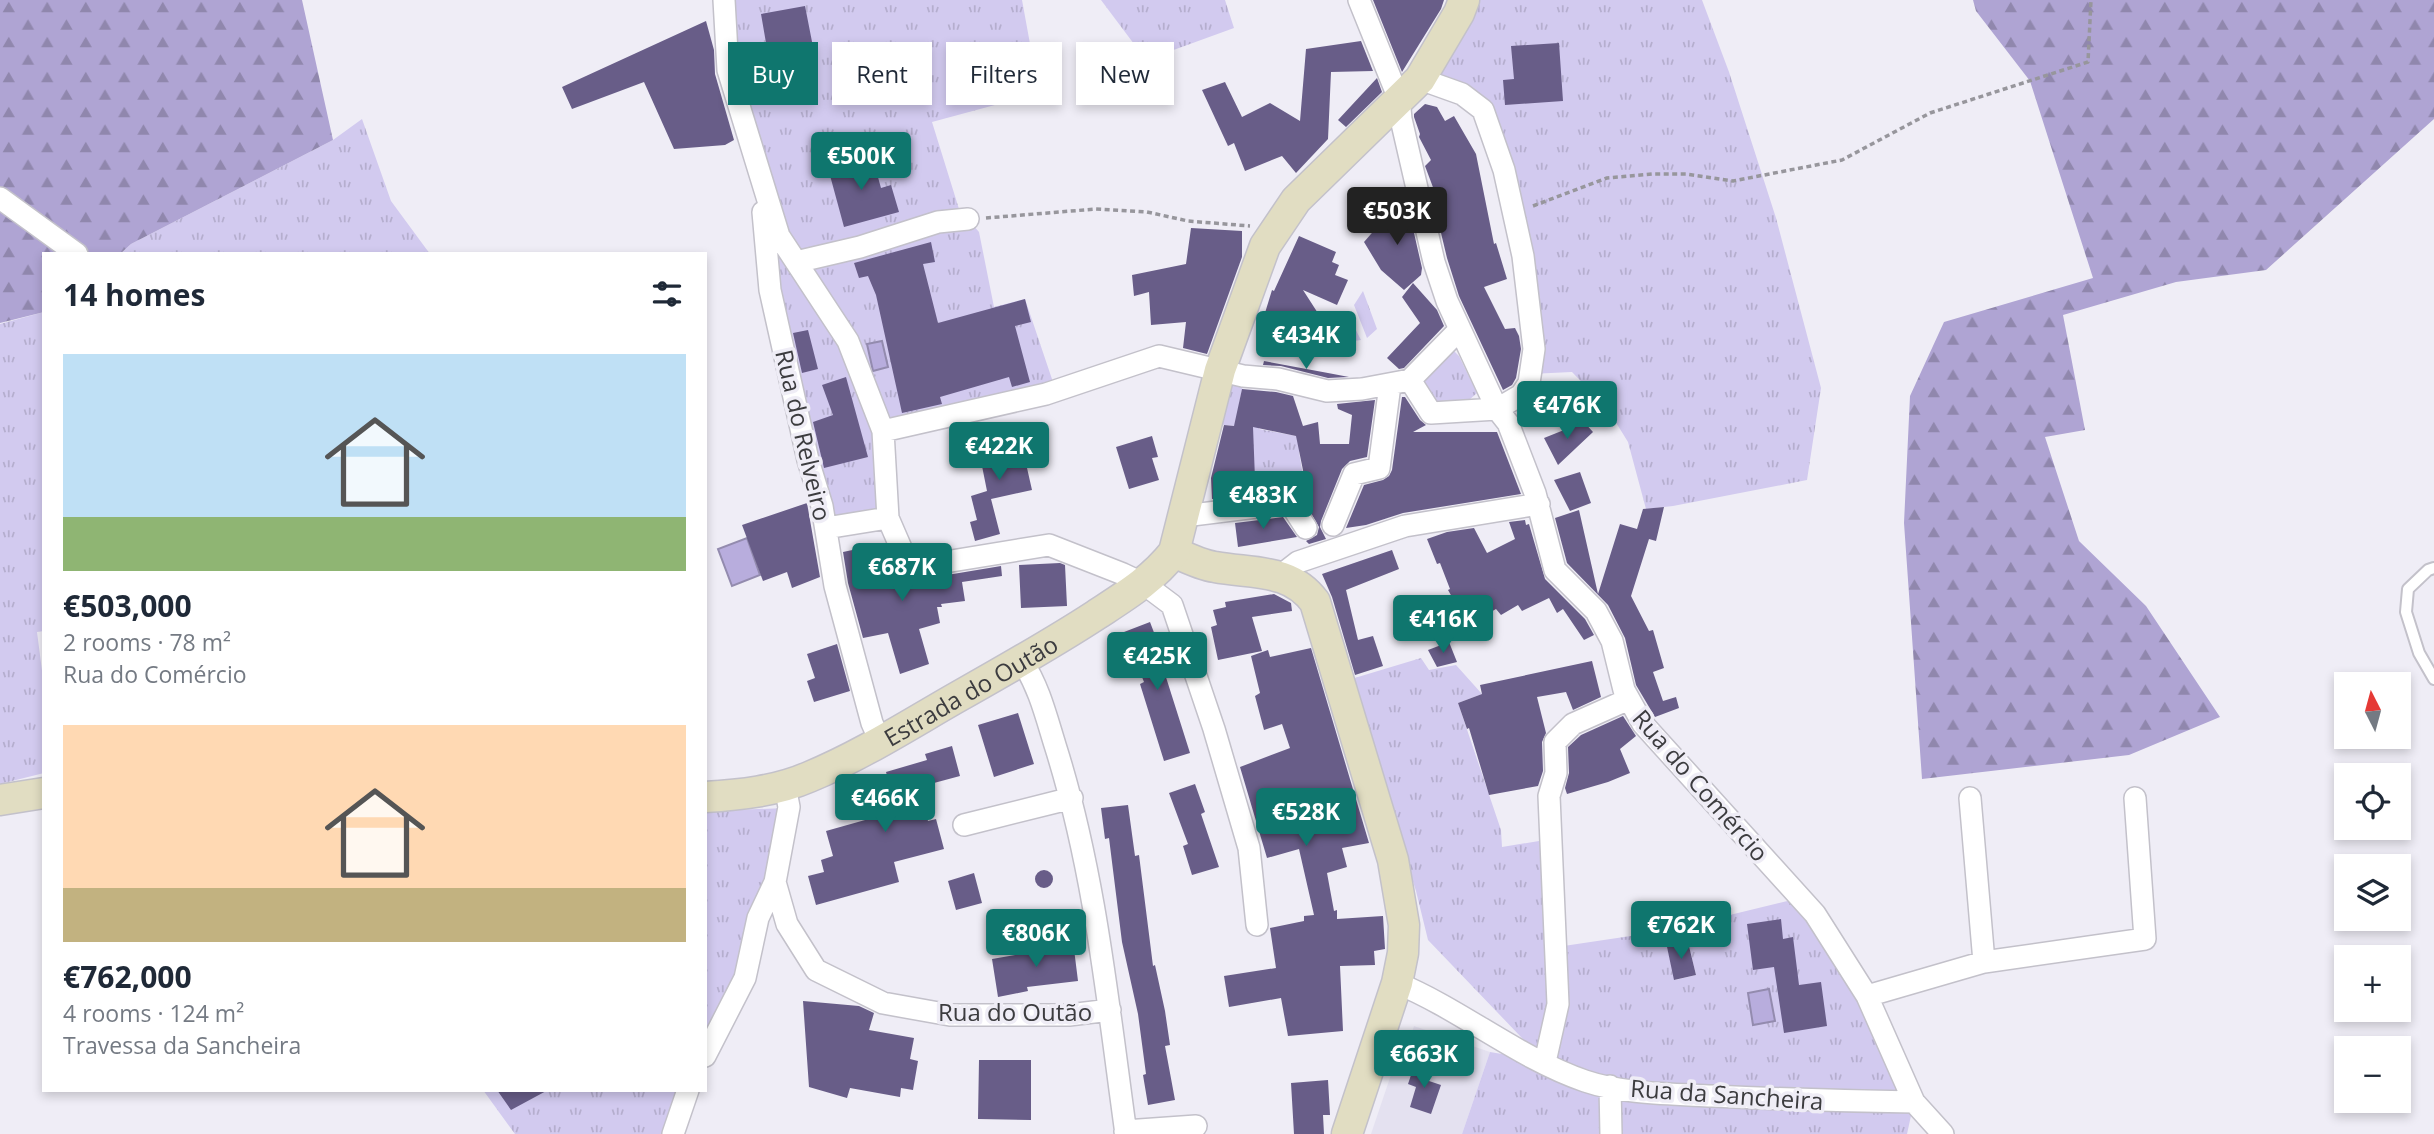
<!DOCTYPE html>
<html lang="en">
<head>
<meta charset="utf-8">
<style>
  body { margin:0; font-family:"Open Sans",sans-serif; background:#f6f6f7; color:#1f2937; height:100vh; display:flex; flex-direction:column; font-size:26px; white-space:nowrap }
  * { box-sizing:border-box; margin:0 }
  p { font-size:23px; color:#747a83 }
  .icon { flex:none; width:38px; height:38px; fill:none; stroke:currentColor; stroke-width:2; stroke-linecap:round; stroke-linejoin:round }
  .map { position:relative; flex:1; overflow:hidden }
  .panel { position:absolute; left:42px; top:252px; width:665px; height:840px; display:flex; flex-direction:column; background:#fff; border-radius:0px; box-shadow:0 4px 10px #0003 }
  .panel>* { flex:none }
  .guide { position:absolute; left:728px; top:42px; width:665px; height:63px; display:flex; gap:14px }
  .needle { width:46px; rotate:354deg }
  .controls { position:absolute; left:2334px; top:672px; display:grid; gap:14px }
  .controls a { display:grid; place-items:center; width:77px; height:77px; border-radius:0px; background:#fff; box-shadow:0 4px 10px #0003; font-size:35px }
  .price { position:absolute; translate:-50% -60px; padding:0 16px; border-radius:7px; background:#0f766e; color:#fff; font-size:23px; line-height:46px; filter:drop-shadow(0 2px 4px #0008) }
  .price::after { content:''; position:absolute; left:50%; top:42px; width:21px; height:16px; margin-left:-10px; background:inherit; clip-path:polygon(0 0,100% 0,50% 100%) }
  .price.active { background:#222; color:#fff }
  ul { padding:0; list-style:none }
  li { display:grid; align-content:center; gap:14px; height:371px; padding:0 21px }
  li span { display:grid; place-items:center; height:217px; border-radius:0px; color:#555 }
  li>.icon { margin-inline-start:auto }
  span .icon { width:126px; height:126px; fill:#fffc; stroke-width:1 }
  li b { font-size:30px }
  h2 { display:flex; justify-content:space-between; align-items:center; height:84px; padding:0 21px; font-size:30px }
  .chip { padding:0 24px; border-radius:0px; background:#fff; box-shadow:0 4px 10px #0003; font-size:24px; line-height:63px }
  .chip.active { background:#0f766e; color:#fff }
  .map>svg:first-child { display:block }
  .built { fill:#e4e1f0 }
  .grass { fill:url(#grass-tufts); fill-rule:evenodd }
  .forest { fill:url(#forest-firs) }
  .water { fill:#b8addd; stroke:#938bae; stroke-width:2 }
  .building { fill:#685d88; fill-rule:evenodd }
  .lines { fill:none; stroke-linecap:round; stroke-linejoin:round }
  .lane-casing { stroke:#c3c1ca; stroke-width:14 }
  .street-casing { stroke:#c3c1ca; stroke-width:24 }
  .secondary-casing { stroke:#c3c1ca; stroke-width:33 }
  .path { stroke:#97969c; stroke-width:3.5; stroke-dasharray:5 3.5; stroke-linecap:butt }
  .lane { stroke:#fff; stroke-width:10 }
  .street { stroke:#fff; stroke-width:21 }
  .secondary { stroke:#e1ddc2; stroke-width:30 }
  .labels { text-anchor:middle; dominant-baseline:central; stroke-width:7; stroke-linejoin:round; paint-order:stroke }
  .street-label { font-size:24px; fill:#3c3c3f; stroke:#efedf6 }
</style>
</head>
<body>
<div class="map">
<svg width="2434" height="1134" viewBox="0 0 2434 1134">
  <defs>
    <pattern id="grass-tufts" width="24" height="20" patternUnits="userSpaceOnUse" patternTransform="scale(1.75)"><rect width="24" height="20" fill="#d2caef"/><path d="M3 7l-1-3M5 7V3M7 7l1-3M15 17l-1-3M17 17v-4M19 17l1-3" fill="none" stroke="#b5aece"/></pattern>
    <pattern id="forest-firs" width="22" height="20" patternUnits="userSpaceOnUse" patternTransform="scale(1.75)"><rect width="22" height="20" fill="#afa4d3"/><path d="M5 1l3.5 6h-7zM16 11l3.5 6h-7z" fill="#9087ad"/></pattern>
  </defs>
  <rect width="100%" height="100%" fill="#efedf6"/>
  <!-- built -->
  <path class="built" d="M1414,1026L1490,1052L1462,1134H1371L1401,1045L1407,1048Z"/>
  <!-- grass -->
  <path class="grass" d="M724,0H1022L1039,93L932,122L959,209L979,232L994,307L1025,299L1056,391L883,430L888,518L826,528Z
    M1101,0H1225L1234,28L1146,60Z
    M1464,0H1702L1729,72L1776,218L1821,388L1807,480L1673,506L1646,509L1628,442L1607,408L1572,372L1530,374L1534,349L1483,110L1438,75Z
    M362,119L391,201L430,254H120L131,244L333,140Z
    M1363,291L1377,329L1367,338L1354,305Z
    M1346,311L1361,340L1348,342L1335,319Z
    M44,312V631L37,632L44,686V773L0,784V324Z
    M1452,349L1459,356L1477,393L1469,400L1436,405L1421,376Z
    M1218,381L1243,385L1239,404L1261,407L1259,429L1307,438L1299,452L1303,475L1236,480L1253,428L1215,424Z
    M1421,658L1429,670L1456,665L1482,694L1458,703L1501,830L1502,847L1551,839L1557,947L1664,931L1800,898L1815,914L1914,1102L1907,1134H1462L1490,1052L1544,1061L1428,940L1416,891L1348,680ZM1688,942L1696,975L1675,980L1667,947Z
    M786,808L783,845L705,1056V811Z
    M483,1090H688L673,1134H515Z"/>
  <!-- forest -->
  <path class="forest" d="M0,0H302L333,140L131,244L120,254H44V312L0,323Z
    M1973,0H2434V119L2266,270L2176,282L2063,315L2085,430L2045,437L2079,541L2146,606L2220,717L2129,755L1922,779L1904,523L1910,396L1944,322L2093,278L2030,81L1976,11Z"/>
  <!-- water -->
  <path class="water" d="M882,341L888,367L873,371L867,344Z
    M747,538L760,575L732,586L718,549Z
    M1769,989L1775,1021L1753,1025L1748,993Z"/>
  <!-- building -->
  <path class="building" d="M1373,0H1444L1441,9L1402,72Z
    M805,6L815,57L770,66L761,14Z
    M706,21L714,50L715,74L734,140L725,145L674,149L644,82L572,109L562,87Z
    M1361,41L1373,71L1331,72L1328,139L1296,173L1282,156L1245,171L1234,143L1228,146L1202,90L1225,82L1242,117L1270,103L1300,121L1306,49Z
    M1559,43L1563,101L1505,105L1503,80L1514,79L1511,46Z
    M1377,78L1382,92L1346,127L1338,120Z
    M1425,104L1437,107L1445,121L1454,116L1476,154L1494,244L1496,243L1507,279L1484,287L1505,329L1515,328L1519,336L1521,349L1516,378L1512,385L1503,390L1459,296L1447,258L1431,191L1434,190L1425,166L1431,160L1419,137L1420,134L1414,117V114Z
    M872,156L881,188L891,185L899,212L844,227L828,168Z
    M1406,198L1422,268L1421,275L1404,290L1381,270L1364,242L1378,226L1394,222L1392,202Z
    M1191,228L1242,231V257L1207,354L1183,348L1186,322L1151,325L1149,292L1134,296L1132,275L1186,264Z
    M1299,236L1336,252L1332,262L1339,265L1335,275L1348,280L1337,305L1303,290L1332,335L1315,344L1261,326L1272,290L1274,291Z
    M931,242L935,262L923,264L938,323L1025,299L1031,322L1015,326L1030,382L1012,387L1009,377L940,397L942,404L902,413L876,295L868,276L859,278L854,263Z
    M1413,283L1437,310L1444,326L1404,368L1399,369L1387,358L1420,323L1402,297Z
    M808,330L818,369L802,373L793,333Z
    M1264,361L1328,373L1349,377L1328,378L1281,366L1263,365Z
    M846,377L868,457L824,468L813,422L833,415L822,385Z
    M1242,389L1276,392L1293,396L1303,426L1318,422L1320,444H1349L1352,415L1338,409L1337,404L1375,400L1367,457L1350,461L1342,469L1321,521L1320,527L1326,539L1309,544L1306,541L1317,535L1319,527L1301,496L1295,491L1212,499L1211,478L1224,425L1234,426ZM1253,427L1296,436L1304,475L1255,479Z
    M1402,397H1405L1420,420L1426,425L1413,432H1497L1521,494L1403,513L1366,525L1346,528L1364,485L1383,480L1389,476L1392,470Z
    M1584,422L1593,432L1558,465L1544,438Z
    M1152,436L1158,457L1152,458L1159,480L1129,489L1116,447Z
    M1020,437L1032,490L991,499L1000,534L975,541L970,522L977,520L971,496L987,491L978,446Z
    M1580,472L1591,503L1570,511L1554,480Z
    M807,503L820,577L792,588L787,572L763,581L742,525Z
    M1664,507L1656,541L1649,539L1631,596L1649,631L1653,630L1664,668L1653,672L1663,701L1676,697L1679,708L1655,717L1636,685L1625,638L1608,605L1567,563L1555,518L1579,510L1598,594L1620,524L1637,529L1643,509Z
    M1283,517L1297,537L1238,547L1235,523Z
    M1525,520L1526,525L1529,524L1545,579L1585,619L1594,635L1584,640L1563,609L1557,613L1549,598L1522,611L1518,605L1501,615L1496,609L1468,625L1448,590L1450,589L1440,563L1437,564L1427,539L1447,532L1474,528L1487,553L1515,539L1509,522Z
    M876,545L883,580L922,574L935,577L1001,566L1002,576L962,582L965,601L941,604L942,607H937L940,623L919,629L929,664L900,674L888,633L863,638L848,583L843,552Z
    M1392,550L1399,569L1346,590L1358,640L1373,636L1383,666L1355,675L1332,597L1322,574Z
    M1060,563L1065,565L1067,606L1021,608L1019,565Z
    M1274,594L1291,603L1292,611L1252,617L1262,651L1218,660L1211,627L1217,625L1213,610L1226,607L1225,602Z
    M1150,622L1161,651L1158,652L1190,753L1164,761L1140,684L1144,682L1124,632Z
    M1449,642L1457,662L1437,667L1428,650Z
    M837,644L850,691L814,702L807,681L815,678L807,654Z
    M1311,648L1369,843L1342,848L1347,867L1327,873L1334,911L1337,910V919L1383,916L1385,949L1374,951L1375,965L1340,966L1343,1031L1288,1036L1281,998L1229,1007L1224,976L1276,968L1270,928L1304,921V916L1314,915L1299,849L1267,858L1240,767L1290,748L1282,724L1264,730L1255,696L1260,693L1251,656L1268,650L1270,657Z
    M1592,661L1601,697L1573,710L1566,692L1537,697L1546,733L1542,742L1543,771L1538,786L1489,795L1469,728L1467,729L1458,703L1482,694L1480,685Z
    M1018,713L1034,764L994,777L978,725Z
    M1623,716L1636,736L1620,749L1630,773L1608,782L1567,794L1565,788L1569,773L1568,747L1581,735Z
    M952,746L960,776L919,787L928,821L936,819L944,849L894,862L899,882L816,905L808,876L824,872L821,860L833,856L826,831L897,811L886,772L927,760L925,754Z
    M1195,784L1205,812L1201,814L1219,867L1192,875L1183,846L1188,844L1169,793Z
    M1128,805L1135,856L1139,855L1153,966L1155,965L1165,1011L1170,1045L1165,1046L1175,1100L1148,1105L1143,1075L1146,1074L1138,1014L1122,942L1109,838L1105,839L1101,808Z
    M1035 879a9 9 0 1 1 18 0a9 9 0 1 1-18 0Z
    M974,873L982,903L956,910L948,881Z
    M1781,919L1783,939L1793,937L1799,985L1821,982L1827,1026L1784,1033L1774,967L1753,970L1747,924Z
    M1073,941L1078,981L1027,987L1028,991L998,997L992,959L1043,950L1042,945Z
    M1688,942L1696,975L1674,980L1667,947Z
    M803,1001L859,1006L874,1013L869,1030L914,1038L910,1059L918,1061L913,1090L901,1088L900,1097L850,1088L847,1098L809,1087Z
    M979,1060H1031V1120L978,1119Z
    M1414,1066L1432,1072L1429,1081L1441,1085L1431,1114L1410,1107L1416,1087L1408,1084Z
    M1328,1080L1330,1115H1323L1324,1134H1294L1291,1083Z
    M497,1090H548L511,1110Z"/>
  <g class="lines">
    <defs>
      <path id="lane" d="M2434,568L2428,570L2408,589L2406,612L2419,653L2434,679"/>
      <path id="street" d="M724,0L728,70L779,236L848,341L883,431L888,518L904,555L933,564L1049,545L1123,574L1144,584L1172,605L1214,729L1249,848L1257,925
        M1359,0L1399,99L1401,119L1434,262L1447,301L1497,409L1508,423L1535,493L1555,570L1596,611L1612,641L1624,690L1643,724L1815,914L1867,996L1914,1102L1943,1134
        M1420,79L1462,94L1483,110L1504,170L1523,256L1534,349L1529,383L1521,395L1497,409L1431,413L1410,380L1460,329
        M0,198L77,254
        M763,212L770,290L808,460L822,506L835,586L872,723L880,741
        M796,262L860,247L938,222L968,219
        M883,431L1046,394L1159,356L1243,376L1278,379L1327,391L1362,389L1410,380
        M1184,516L1290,503L1306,528
        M1333,525L1354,474L1379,468L1390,385
        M826,528L888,518
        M1280,576L1298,562L1405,526L1539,504
        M1022,661C1039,687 1046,716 1055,745C1095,871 1108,1004 1126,1134
        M1970,798L1984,962
        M964,825L1072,798
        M775,882L787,924L816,970L883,1003L950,1015H1069L1110,1010
        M1397,983C1462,1010 1518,1058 1585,1081C1623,1094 1672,1094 1712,1096C1779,1099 1846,1101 1914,1102
        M1867,996L1984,962L2145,939L2135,798
        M705,1056L745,978L758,918L775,882L789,807L785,786
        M1545,1062L1558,1004L1549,796L1556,773L1555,742L1573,724L1629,699
        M1610,1086L1611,1134
        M1125,1131L1196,1126
        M673,1134L688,1090"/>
      <g id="secondary">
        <path d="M1174,552C1187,558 1201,565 1215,567C1253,574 1290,568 1315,602L1393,860L1404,925L1403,953L1397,983L1347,1134"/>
        <path id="s1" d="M705,797C740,795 777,791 809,777C860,756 907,726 954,699C1002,672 1050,645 1096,615C1125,596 1152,580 1174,552L1220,370L1265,246L1296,200L1420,79L1459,13L1464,0"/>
        <path d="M0,800L44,793"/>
      </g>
    </defs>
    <!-- lane casing -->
    <use href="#lane" class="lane-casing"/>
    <!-- street casing -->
    <use href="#street" class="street-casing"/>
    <!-- secondary casing -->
    <use href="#secondary" class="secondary-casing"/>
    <!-- path -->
    <path class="path" d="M1533,206L1607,178L1653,174H1686L1733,181L1842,160L1930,113L2088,62L2091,0
      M986,218L1096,209L1147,212L1188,221L1250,226"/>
    <!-- lane -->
    <use href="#lane" class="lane"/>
    <!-- street -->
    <use href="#street" class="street"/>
    <!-- secondary -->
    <use href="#secondary" class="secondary"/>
  </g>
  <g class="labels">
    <!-- street labels -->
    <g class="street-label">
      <text transform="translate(804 435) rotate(77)">Rua do Relveiro</text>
      <text stroke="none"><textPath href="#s1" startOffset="290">Estrada do Outão</textPath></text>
      <text transform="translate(1701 785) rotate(49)">Rua do Comércio</text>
      <text x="1015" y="1011">Rua do Outão</text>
      <text transform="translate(1727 1094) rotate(4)">Rua da Sancheira</text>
    </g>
  </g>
</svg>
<div class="controls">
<a><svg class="needle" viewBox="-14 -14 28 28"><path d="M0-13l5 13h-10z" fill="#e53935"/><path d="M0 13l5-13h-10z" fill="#747a83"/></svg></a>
<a><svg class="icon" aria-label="locate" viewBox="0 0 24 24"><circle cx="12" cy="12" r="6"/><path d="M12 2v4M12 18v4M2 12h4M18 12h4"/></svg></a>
<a><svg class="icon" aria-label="layers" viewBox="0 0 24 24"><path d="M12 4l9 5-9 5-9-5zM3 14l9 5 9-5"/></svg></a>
<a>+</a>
<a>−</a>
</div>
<b class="price" style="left:861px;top:192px">€500K</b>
<b class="price active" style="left:1397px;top:247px">€503K</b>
<b class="price" style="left:1306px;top:371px">€434K</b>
<b class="price" style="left:1567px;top:441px">€476K</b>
<b class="price" style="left:999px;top:482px">€422K</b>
<b class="price" style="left:1263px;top:531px">€483K</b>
<b class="price" style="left:902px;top:603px">€687K</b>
<b class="price" style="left:1443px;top:655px">€416K</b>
<b class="price" style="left:1157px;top:692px">€425K</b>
<b class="price" style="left:885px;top:834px">€466K</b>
<b class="price" style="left:1306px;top:848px">€528K</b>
<b class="price" style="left:1681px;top:961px">€762K</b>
<b class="price" style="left:1036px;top:969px">€806K</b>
<b class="price" style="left:1424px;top:1090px">€663K</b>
<div class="guide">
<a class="chip active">Buy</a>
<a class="chip">Rent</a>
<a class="chip">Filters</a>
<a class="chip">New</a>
</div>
<section class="panel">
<h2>14 homes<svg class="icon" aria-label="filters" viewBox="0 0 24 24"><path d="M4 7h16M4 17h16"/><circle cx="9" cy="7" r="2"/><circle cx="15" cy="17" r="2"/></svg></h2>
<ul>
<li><span style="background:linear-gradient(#bfe0f5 75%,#8fb573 0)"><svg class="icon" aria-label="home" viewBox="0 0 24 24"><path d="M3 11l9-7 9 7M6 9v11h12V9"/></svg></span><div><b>€503,000</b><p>2 rooms · 78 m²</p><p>Rua do Comércio</p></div></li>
<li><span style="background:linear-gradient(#ffd9b3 75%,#c2b280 0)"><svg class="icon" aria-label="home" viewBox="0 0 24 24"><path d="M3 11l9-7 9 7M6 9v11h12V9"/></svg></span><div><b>€762,000</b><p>4 rooms · 124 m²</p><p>Travessa da Sancheira</p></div></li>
</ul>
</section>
</div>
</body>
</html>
